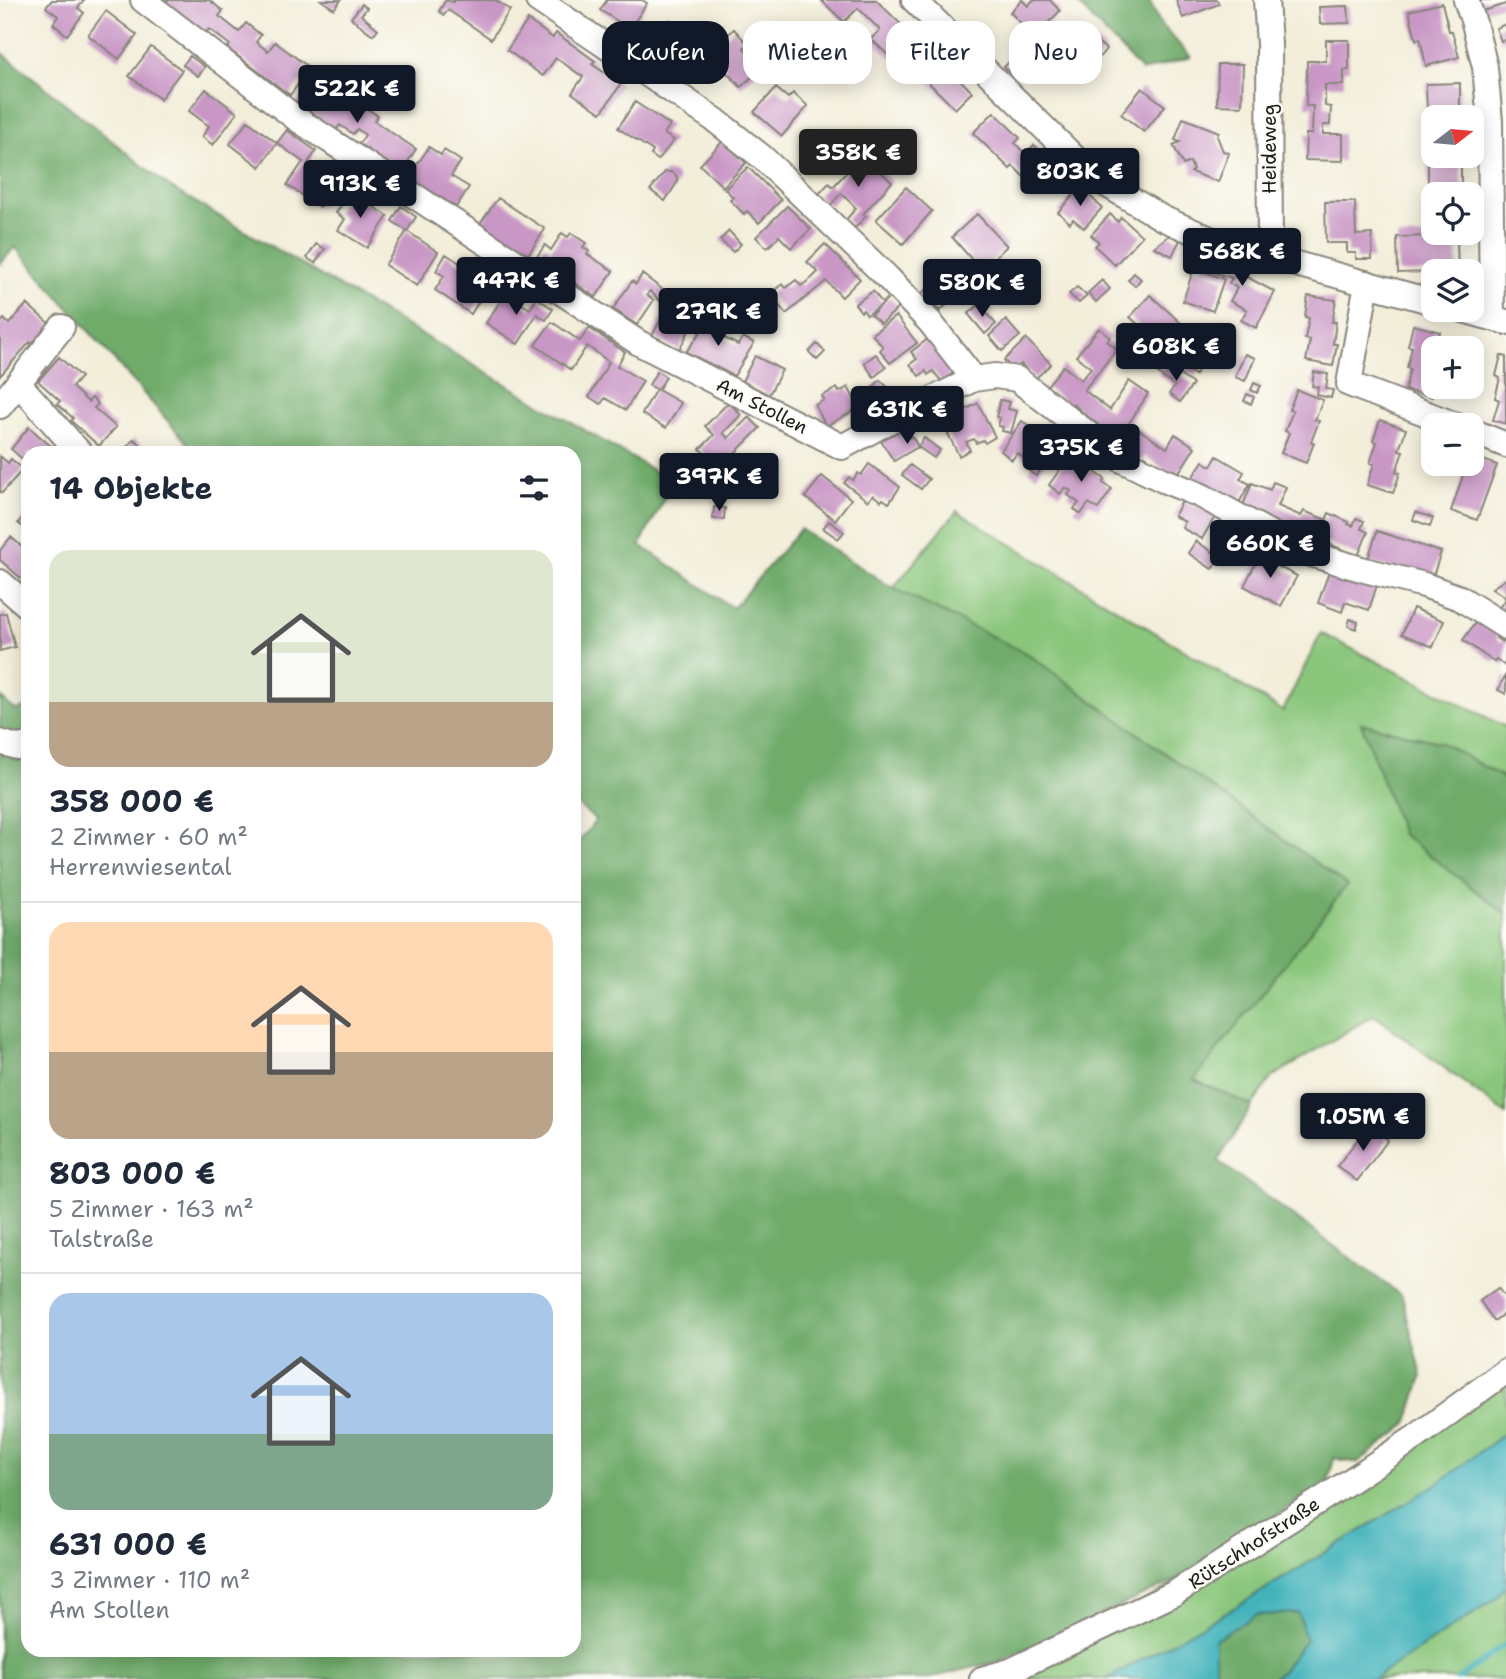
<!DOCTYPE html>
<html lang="de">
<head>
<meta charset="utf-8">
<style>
  body { margin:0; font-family:"Shantell Sans",sans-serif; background:#f6f6f7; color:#1f2937; height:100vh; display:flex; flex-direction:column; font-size:26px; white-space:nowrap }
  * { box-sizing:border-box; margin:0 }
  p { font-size:23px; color:#747a83 }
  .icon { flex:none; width:38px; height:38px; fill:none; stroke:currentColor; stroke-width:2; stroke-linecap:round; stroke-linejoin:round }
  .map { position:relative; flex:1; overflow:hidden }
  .details { position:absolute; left:21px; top:446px; width:560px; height:1211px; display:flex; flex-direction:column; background:#fff; border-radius:21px; box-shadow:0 4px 18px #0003 }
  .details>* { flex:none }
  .hud { position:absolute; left:602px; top:21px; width:665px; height:63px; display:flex; gap:14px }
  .needle { width:46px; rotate:74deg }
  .controls { position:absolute; left:1421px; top:105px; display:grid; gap:14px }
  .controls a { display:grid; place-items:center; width:63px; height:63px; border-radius:14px; background:#fff; box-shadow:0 4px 18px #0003; font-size:35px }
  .price { position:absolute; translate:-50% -60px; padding:0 16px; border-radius:7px; background:#111827; color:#fff; font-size:23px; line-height:46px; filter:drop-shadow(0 2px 4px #0008) }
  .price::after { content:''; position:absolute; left:50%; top:42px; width:21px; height:16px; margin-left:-10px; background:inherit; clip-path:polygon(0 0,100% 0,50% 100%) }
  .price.selected { background:#222; color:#fff }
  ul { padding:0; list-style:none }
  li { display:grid; align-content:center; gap:14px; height:371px; padding:0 28px }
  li+li { border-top:2px solid #e0e1e3 }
  li span { display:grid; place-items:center; height:217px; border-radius:21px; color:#555 }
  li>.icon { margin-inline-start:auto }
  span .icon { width:126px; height:126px; fill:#fffc; stroke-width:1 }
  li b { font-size:30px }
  h2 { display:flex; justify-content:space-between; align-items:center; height:84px; padding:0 28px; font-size:30px }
  .chip { padding:0 24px; border-radius:21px; background:#fff; box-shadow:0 4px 18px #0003; font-size:24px; line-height:63px }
  .chip.selected { background:#111827; color:#fff }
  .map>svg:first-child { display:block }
  .green { fill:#8ac67b; stroke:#53714c; stroke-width:2 }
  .forest { fill:#6fab6b; stroke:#466444; stroke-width:2 }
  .water { fill:#43b3bb; stroke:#30686c; stroke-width:2 }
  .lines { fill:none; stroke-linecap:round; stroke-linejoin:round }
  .stream { stroke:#43b3bb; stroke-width:5 }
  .building { fill:#c997c6 }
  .minor-casing { stroke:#88857b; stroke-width:28 }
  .minor { stroke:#fff; stroke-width:24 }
  .labels { text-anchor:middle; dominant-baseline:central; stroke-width:5; stroke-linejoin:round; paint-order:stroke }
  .street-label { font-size:19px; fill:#1c1c1c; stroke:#fdfcf7 }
</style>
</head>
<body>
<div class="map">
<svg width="1506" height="1679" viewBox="0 0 1506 1679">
  <rect width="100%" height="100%" fill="#fdfcf7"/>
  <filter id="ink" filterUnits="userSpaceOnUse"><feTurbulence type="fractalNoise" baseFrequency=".0143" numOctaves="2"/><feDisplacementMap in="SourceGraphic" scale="14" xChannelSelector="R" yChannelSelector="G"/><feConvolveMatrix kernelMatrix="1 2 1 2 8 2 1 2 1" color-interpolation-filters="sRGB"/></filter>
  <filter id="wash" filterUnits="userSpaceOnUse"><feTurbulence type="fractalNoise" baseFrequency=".00686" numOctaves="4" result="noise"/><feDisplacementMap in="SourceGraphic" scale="28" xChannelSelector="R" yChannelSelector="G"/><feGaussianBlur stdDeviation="1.57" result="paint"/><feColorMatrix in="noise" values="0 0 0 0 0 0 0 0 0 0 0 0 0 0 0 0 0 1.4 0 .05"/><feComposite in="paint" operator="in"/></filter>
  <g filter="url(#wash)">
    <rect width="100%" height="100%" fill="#f3eeda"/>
    <!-- green -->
    <path class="green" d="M957,511L1283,711L1321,633L1506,727V779L1441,743L1362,724L1402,834L1506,914V1114L1374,1015L1271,1078L1252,1106L1194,1080L893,588Z
      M1506,1384V1432L1440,1482L1246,1601L1107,1679H1015Z
      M1506,1586V1679H1374L1497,1598Z"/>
    <!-- forest -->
    <path class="forest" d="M1074,0H1149L1161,25L1191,57L1142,71Z
      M0,51L168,186L673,482L640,545L733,608L800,529L893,588L1028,654L1347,885L1194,1080L1252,1106L1218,1161L1402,1296L1422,1376L1407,1425L1357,1463L1334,1458L1328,1482L1172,1582L1000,1661L926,1679H0V697L15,710L28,707V1650H574V848L596,820L574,802V453H196L15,247L0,264Z
      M1361,723L1442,743L1506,779V914L1402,834Z
      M1298,1613L1306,1640L1282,1671L1272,1679H1215V1639L1256,1615Z"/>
    <!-- water -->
    <path class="water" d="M1506,1432V1586L1497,1598L1374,1679H1272L1282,1671L1306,1640L1298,1613L1256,1615L1215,1639V1679H1107L1246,1601L1440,1482Z"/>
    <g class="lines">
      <!-- stream -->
      <path class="stream" d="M1458,1679L1506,1644"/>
    </g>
    <g id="blocks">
      <!-- building -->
      <path class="building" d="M52,0H84L78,8L84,13L67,35L53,24L58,16L46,7Z
        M163,0H209L223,11L219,16L239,32L246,23L261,35L256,42L268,51L275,42L307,66L300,76L303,78L290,95L227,48L230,45L209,29L206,33Z
        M321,0H341L334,9Z
        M446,0L453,2L454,0H495L510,10L491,39L448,10L444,15L439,11Z
        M607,0H642L647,3L630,29L600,10Z
        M821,0H876L914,37L892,59L871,39L880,30L858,8L844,22Z
        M1022,0L1028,6L1033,0H1050L1060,11L1034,37L1010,12Z
        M1176,0H1217L1219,4L1183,18Z
        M1480,0H1506V4L1483,11Z
        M1442,3L1449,31H1452L1459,57L1426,66L1420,38L1416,40L1409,11Z
        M362,4L367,8L361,15L378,29L373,35L351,18Z
        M1348,6L1349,23L1320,24L1319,7Z
        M106,11L137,35L119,59L88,35Z
        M528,20L553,38L556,33L595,61L592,64L621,84L601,113L572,93L583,77L556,58L543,76L507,50Z
        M670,20L696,38L683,57L673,50L669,55L654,44Z
        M1506,24V40L1501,41L1496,28Z
        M734,29L748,44L744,48L762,67L741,87L723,69L726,66L711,51Z
        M1086,33L1106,49L1082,79L1063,63Z
        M1326,40H1349V70H1344V85H1325V106L1331,107L1330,125H1323V134H1343V161L1305,160L1306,134H1312L1313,106H1306L1307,61H1326Z
        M151,47L182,70L160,99L129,76Z
        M1016,55L1025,65L1014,76L1004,67Z
        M190,56L205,67L198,76L183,65Z
        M943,62L972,92L955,109L926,80Z
        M1218,64H1243L1242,106L1217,105Z
        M313,81L332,95L334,92L353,105L356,101L378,116L374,121L416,149L401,173L359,144L365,135L357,129L353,134L340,125L335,131L297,103Z
        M1460,83V111H1465V117H1433V136H1431L1430,112H1427L1426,84Z
        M776,88L788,98L793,93L808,106L782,136L754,112Z
        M1142,88L1165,106L1144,132L1121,114Z
        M206,89L237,113L213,145L202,137L209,126L189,111Z
        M635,102L670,125L664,134L674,140L658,160L651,155L653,151L618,128Z
        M994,112L1020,138L1015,143L1025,154L1034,145L1057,168L1042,183V187L1039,192L1033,193L1028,191L1025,186L1027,180L1013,166L1010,169L973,133Z
        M1183,118L1219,132L1217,136L1223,151L1229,153L1218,182L1191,172L1193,169L1190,162L1183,165L1173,145L1180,142L1175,140Z
        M248,121L277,143L287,130L316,151L307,165L335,183L320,207L287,185L303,162L277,143L260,167L230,144Z
        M723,141L746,163L723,187L700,165Z
        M429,147L441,155L444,150L461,161L451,176L469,187L456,207L409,177Z
        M862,155L892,182L863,214L866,216L855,228L846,220L856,208L841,193L830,206L818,195L829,183L833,187Z
        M1428,156H1461V184H1466V194H1432V185H1428Z
        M748,167L781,200L759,223L747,211L744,214L730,200L733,197L725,189Z
        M665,172H671L676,175L678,181L665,201L650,190Z
        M906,187L932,211L903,244L876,220Z
        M1081,187L1102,208L1084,228L1073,219L1070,223L1058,212Z
        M350,192L388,216L367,248L338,230L345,219L336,213Z
        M498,198L545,229L528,255L480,224Z
        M1325,202H1355L1356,235L1372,234V259H1356V253H1347V243H1326Z
        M401,206L416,217L407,231L392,221Z
        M787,206L811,229L791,248L779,236L767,248L756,237Z
        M977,214L1007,246L981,270L952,237Z
        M1110,214L1118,222L1121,217L1142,236L1115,265L1095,246L1099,242L1091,235Z
        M407,231L438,252L417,286L385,265Z
        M729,231L741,244L733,252L720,240Z
        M562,233L568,237L571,233L586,243L583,247L589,251L587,254L613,271L596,297L536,258L545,245L551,250Z
        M1170,235L1180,240L1172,256L1154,247Z
        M1429,236V241L1457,240L1458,271H1433V275H1430V272L1398,273L1397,237Z
        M316,244L325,249L315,263L307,258Z
        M825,244L860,279L842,297L826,281L786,314L770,294L782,284L786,288L796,280L801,286L812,278L818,272L807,262Z
        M446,254L490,283L471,314L435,290L444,276L436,271Z
        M1212,254L1250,267L1243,275L1275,292L1256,328L1241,320L1247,310L1230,301L1237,288L1229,283L1232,278L1200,268Z
        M1194,268L1224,279L1213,311L1183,301Z
        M1134,273L1141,279L1135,286L1128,280Z
        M642,274L667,293L660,301L650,291L647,295L654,300L637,325L613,309L632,281L636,284Z
        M1102,280L1110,289L1096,302L1088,293Z
        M932,284L949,302L940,311L935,305L932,307L920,295Z
        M1077,287L1087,296L1079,303L1069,294Z
        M873,291L883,304L867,315L863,310L861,312L855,304Z
        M725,293L737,303L727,315L715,306Z
        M505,294L530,309L537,298L553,309L546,320L537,314L518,344L486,323Z
        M1150,295L1181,323L1161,345L1155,340L1146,349L1134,338L1143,329L1130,317Z
        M1308,296L1336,300L1332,322H1336L1333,344H1337L1333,366L1306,361L1310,340L1305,339L1309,318L1305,317Z
        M889,297L899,307L881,324L871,315Z
        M27,304L53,327L35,347L30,342L0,376V324L4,319L9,324Z
        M979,305L996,324L985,334L968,314Z
        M665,311L692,325L679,350L652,336Z
        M703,312L710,318L707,322L713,325L710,331L738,345L743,337L754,343L734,376L686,352L700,333L692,328Z
        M896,316L917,343L890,363L880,350L883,347L872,334Z
        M1006,320L1020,336L1002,351L989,336Z
        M552,322L580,341L589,328L625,352L617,366L643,381L626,410L605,398L601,404L589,397L609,362L587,346L571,370L535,345Z
        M1413,325L1440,332L1436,348H1433V387H1435L1432,397L1405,390L1410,369L1407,368L1412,347L1408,346Z
        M1099,328L1110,337L1107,341L1117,349L1084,390L1110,410L1129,381L1148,394L1129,423L1167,448L1175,434L1195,447L1176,477L1145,456L1141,461L1094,429L1098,425L1073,404L1071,407L1046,387L1063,366L1081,380L1091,368L1076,356Z
        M929,338L954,372L942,382L933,371L928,375L926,371L919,376L910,364L917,359L911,352Z
        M1192,338L1211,351L1195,375L1176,362Z
        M1026,339L1051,364L1035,379L1021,364L1014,370L1004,360Z
        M817,344L825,352L817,360L809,352Z
        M876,354L886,367L874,377L864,363Z
        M1245,354L1255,358L1245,381L1235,377Z
        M1501,355L1506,357V424L1493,420L1499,400L1495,398L1500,378L1496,376Z
        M755,356L782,370L769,395L742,381Z
        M59,357L81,377L72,387L88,402L92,398L98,404L94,408L116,427L99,446L71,421L73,418L57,404L60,401L38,381Z
        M1165,365L1193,384L1180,402L1169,394L1175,386L1158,374Z
        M657,371L666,377L658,390L681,403L666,428L642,414L656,389L649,385Z
        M1314,372L1328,374L1326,389L1333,390L1331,398L1317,395L1318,387L1312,386Z
        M880,380L892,391L874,408L863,398Z
        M1254,383L1261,386L1257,393L1251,390Z
        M848,387L859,408L826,426L815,405L824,400L822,396L837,388L839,392Z
        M1297,390L1323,400L1315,420L1319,421L1311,442L1314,443L1306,463L1281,453L1289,433L1285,431L1293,411L1289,410Z
        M1247,394L1254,397L1251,404L1244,401Z
        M1000,400L1010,402L1008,409L1017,411L1011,433L1002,431L1003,427L998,426L1000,418L996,417Z
        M729,402L741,415L723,433L728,438L749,417L760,428L720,468L700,449L714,435L705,426Z
        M978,403L995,437L985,443L983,440L976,443L974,439L966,442L970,450L959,456L942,422Z
        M1380,420L1406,429L1399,450L1403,451L1396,472L1400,473L1393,493L1367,485L1374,464L1370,463L1377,442L1373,441Z
        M1022,421L1057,445L1062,439L1069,445L1059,460L1051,454L1036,476L1029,471L1033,465L1017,453L1012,460L1001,451Z
        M29,427L53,448L60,453H28V464L11,449Z
        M902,429L907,438L912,436L918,447L924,438L940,450L934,458L918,447L894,461L881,441Z
        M134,439L151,453H121Z
        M1070,455L1105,479L1103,483L1112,489L1098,509L1089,503L1081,514L1074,509L1079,503L1068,495L1071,491L1065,487L1060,494L1049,485Z
        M0,456L8,463L11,459L23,469L2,493L0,492Z
        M1217,456L1244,472L1240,479L1250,484L1237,506L1190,481L1203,461L1211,466Z
        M1472,456L1497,465L1477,520L1451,511L1467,464H1472Z
        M869,464L900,487L889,503L883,499L881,501L873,495L868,501L844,483L849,477L853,480L858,473L861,475Z
        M910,465L929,479L921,489L902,475Z
        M736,468L748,480L741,488L728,475Z
        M822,476L851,499L835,520L805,497Z
        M1273,482L1286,487L1278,506L1301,516L1304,511L1326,520L1329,513L1349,522L1348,524L1353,526L1356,518L1364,521L1361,529L1368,532L1358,556L1318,539L1317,542L1241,510L1252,483L1270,490Z
        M1183,500L1194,507L1196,504L1216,515L1202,539L1182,528L1185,522L1174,516Z
        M714,507L725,508L724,519H713Z
        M28,511V531L18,523Z
        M1416,512L1433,518L1430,526L1413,520Z
        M829,521L844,532L838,539L823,528Z
        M1377,531L1441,552L1432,579L1367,562Z
        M11,537L28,552V574L23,580L0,560V550Z
        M1196,541L1220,557L1212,569L1188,553Z
        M1261,553L1277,561L1275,565L1297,576L1281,606L1244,586Z
        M1330,569L1377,585L1369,610L1345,602L1342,612L1318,603Z
        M1506,579V614L1498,609L1506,598L1492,588Z
        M1413,608L1444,621L1433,647L1402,634Z
        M6,613L15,647L0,651V614Z
        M1350,619L1358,622L1356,629L1348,626Z
        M1478,619L1499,634L1496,638L1502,642L1504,638L1506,639L1505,666L1496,659L1494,662L1463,640Z
        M1506,674V694L1498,690Z
        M1369,1125L1388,1140L1357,1181L1337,1166Z
        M1498,1288L1506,1299V1312L1494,1321L1480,1301Z"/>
    </g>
  </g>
  <g filter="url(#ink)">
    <use href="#blocks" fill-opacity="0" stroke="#88857b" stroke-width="2"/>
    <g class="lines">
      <defs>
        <path id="minor" d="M143,0L297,119L639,343L842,447L908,411L974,379L995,376L1017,379L1122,460L1163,480L1202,496L1304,552L1361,569L1424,585L1460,598L1506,627
          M538,0L715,120L762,157L887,277L930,322L974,379
          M914,0L1094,177L1162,218L1217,242L1433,302
          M1266,0L1269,44L1270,257
          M1466,0L1474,23L1485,67L1490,122L1492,318
          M1367,283L1349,384L1456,425
          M1463,310L1506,322
          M19,384L80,453
          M0,406L62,327
          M1472,431L1506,445
          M0,582L28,606
          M0,742L17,747L28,745
          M982,1679L1010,1671L1175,1593L1350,1481L1416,1437L1506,1371"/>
      </defs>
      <!-- minor casing -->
      <use href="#minor" class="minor-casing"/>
      <!-- minor -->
      <use href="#minor" class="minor"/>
    </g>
  </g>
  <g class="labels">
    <!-- street labels -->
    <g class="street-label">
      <text transform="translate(1269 149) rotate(-90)">Heideweg</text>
      <text transform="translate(762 406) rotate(27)">Am Stollen</text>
      <text transform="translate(1254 1543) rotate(-33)">Rütschhofstraße</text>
    </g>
  </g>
</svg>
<div class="controls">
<a><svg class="needle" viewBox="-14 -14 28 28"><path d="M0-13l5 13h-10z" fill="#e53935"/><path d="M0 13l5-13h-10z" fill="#747a83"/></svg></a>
<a><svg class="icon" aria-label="locate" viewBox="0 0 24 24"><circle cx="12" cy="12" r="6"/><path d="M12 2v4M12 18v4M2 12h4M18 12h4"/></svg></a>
<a><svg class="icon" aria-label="layers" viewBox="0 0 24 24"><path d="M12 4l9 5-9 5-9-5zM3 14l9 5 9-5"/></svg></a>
<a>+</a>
<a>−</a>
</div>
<b class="price" style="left:357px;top:125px">522K €</b>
<b class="price selected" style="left:858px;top:189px">358K €</b>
<b class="price" style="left:1080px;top:208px">803K €</b>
<b class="price" style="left:360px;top:220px">913K €</b>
<b class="price" style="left:1242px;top:288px">568K €</b>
<b class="price" style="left:516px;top:317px">447K €</b>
<b class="price" style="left:982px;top:319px">580K €</b>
<b class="price" style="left:718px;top:348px">279K €</b>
<b class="price" style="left:1176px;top:383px">608K €</b>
<b class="price" style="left:907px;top:446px">631K €</b>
<b class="price" style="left:1081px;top:484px">375K €</b>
<b class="price" style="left:719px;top:513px">397K €</b>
<b class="price" style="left:1270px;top:580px">660K €</b>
<b class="price" style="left:1363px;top:1153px">1.05M €</b>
<div class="hud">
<a class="chip selected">Kaufen</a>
<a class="chip">Mieten</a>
<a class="chip">Filter</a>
<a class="chip">Neu</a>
</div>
<section class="details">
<h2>14 Objekte<svg class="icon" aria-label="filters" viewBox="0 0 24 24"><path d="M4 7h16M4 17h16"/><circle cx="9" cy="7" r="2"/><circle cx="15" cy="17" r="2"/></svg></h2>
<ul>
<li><span style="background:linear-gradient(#dfe7d0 70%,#b9a48a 0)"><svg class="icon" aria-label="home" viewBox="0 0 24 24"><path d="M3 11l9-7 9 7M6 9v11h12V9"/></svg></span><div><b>358 000 €</b><p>2 Zimmer · 60 m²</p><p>Herrenwiesental</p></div></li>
<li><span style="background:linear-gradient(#ffd9b3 60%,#b9a48a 0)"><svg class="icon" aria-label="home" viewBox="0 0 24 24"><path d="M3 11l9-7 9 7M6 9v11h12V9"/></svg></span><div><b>803 000 €</b><p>5 Zimmer · 163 m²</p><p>Talstraße</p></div></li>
<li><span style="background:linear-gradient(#a9c7e8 65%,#7fa58c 0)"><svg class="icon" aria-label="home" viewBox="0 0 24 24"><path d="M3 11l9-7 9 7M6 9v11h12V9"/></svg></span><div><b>631 000 €</b><p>3 Zimmer · 110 m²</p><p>Am Stollen</p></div></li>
</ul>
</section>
</div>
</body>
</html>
